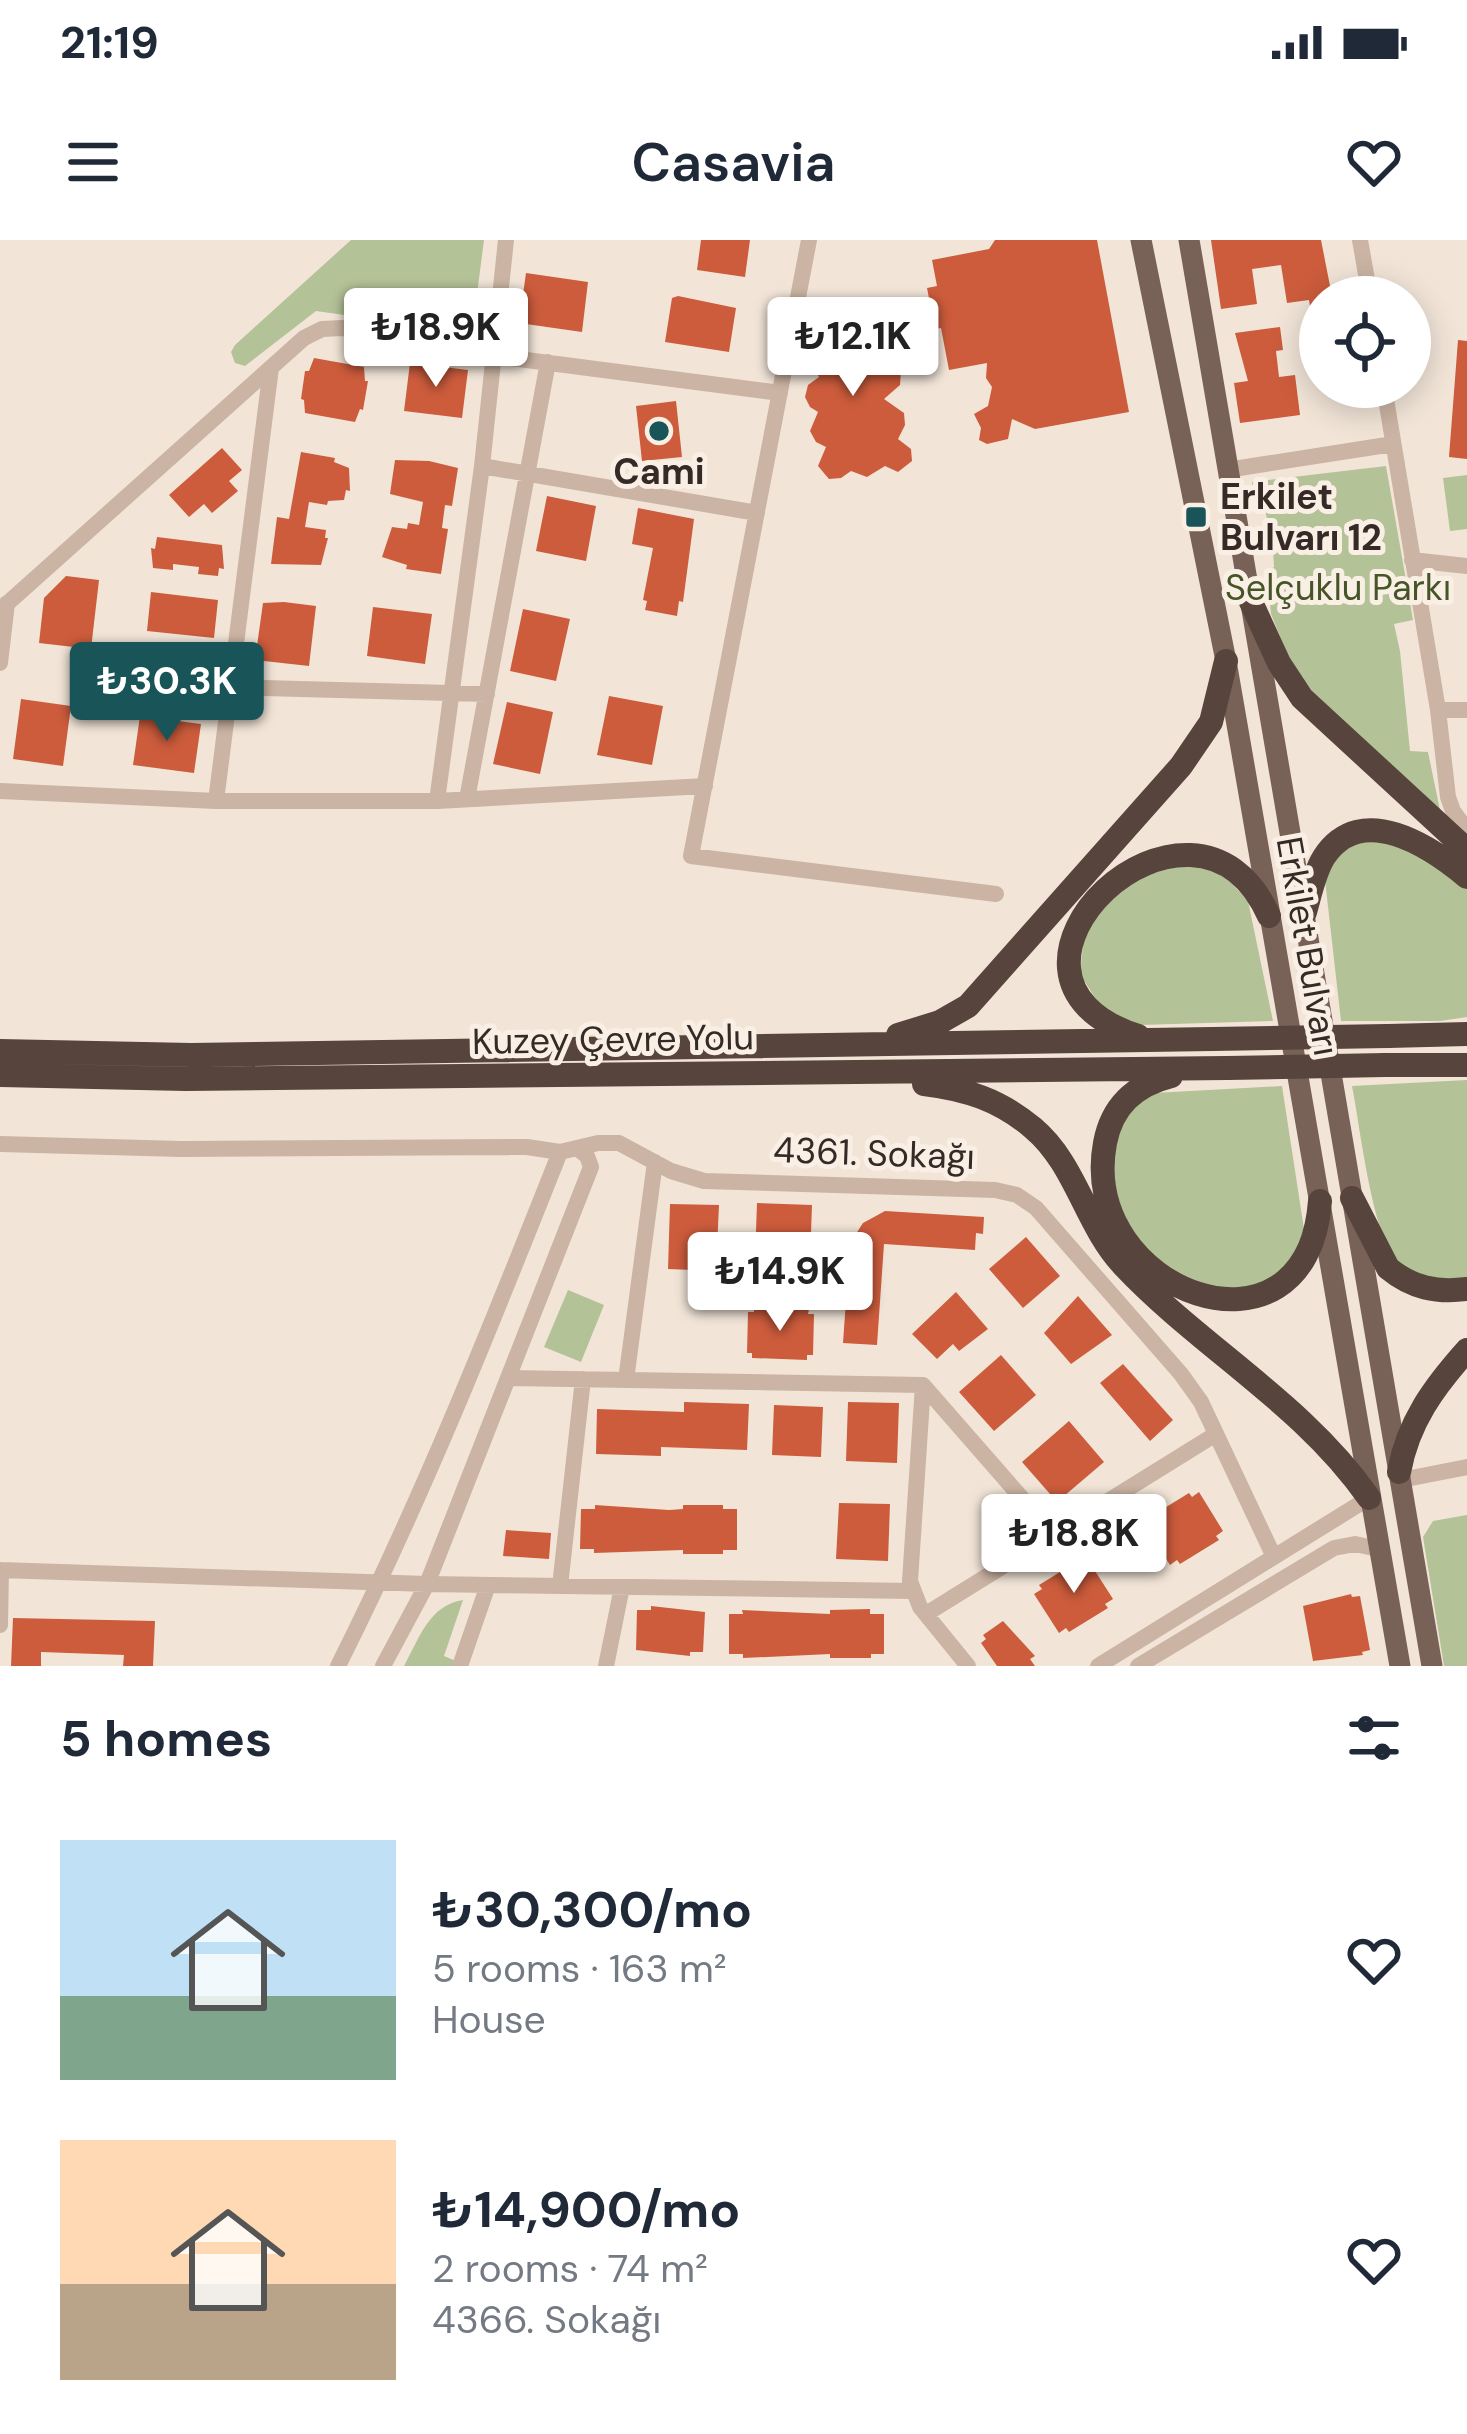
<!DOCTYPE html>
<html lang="en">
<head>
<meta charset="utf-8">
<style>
  body { margin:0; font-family:"DM Sans",sans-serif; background:#f2f2f3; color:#1f2937; height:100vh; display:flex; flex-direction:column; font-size:45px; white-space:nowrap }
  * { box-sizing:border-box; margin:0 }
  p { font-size:39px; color:#747a83 }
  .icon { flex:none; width:66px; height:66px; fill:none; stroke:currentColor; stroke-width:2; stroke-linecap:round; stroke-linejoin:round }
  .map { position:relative; height:1426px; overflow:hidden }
  .drawer { display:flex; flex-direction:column; background:#fff; flex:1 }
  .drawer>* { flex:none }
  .tools { position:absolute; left:1299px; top:36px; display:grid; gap:24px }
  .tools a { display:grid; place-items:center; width:132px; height:132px; border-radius:50%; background:#fff; box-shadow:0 6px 30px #0003; font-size:60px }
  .price { position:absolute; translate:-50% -102px; padding:0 27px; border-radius:12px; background:#fff; color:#222; font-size:39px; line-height:78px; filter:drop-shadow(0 3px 6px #0008) }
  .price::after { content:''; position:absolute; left:50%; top:72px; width:36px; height:27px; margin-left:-18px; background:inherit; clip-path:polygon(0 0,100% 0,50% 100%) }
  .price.selected { background:#195558; color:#fff }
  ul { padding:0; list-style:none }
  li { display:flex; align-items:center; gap:36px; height:300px; padding:0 60px }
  li span { display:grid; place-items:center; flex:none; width:336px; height:240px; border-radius:0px; color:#555 }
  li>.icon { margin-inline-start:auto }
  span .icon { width:144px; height:144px; fill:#fffc; stroke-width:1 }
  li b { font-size:51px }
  h2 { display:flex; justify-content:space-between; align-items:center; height:144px; padding:0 60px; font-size:51px }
  .status { display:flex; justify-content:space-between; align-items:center; height:84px; padding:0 60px; background:#fff; direction:ltr }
  .status svg { height:33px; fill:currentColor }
  header { display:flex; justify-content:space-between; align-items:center; height:156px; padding:0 60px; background:#fff; font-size:54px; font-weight:600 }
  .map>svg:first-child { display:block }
  .green { fill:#b4c297 }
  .building { fill:#cc5c3c }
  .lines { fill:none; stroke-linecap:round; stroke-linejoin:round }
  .minor { stroke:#cbb4a3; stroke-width:16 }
  .major { stroke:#786156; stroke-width:21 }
  .highway { stroke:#57443c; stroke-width:24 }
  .highway-bridge { stroke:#57443c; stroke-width:24 }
  .poi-dot { fill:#195558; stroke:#faefe4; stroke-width:4.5 }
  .labels { text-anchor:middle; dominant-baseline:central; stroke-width:10; stroke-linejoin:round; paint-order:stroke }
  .poi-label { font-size:36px; font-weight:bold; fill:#352a26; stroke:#faefe4 }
  .park-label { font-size:36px; fill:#455528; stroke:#faefe4 }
  .street-label { font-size:36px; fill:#352a26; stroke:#faefe4 }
</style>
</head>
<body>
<div class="status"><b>21:19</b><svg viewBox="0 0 49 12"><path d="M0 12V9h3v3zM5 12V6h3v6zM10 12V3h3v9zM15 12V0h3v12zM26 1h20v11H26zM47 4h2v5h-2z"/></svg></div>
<header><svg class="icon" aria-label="menu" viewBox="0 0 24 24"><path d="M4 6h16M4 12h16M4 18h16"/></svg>Casavia<svg class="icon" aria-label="heart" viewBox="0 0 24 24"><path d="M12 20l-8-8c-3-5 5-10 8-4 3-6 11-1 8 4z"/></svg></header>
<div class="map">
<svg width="1467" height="1426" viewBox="0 0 1467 1426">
  <rect width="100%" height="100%" fill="#f2e5d8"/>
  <!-- green -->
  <path class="green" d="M351,0H484L472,93L316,71L245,126L235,123L231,112L235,105Z
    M1386,226L1413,380L1394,384L1400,411L1410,511L1428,512L1440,570L1301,448L1271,374L1267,332L1274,327L1273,309L1266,301C1266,280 1272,274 1254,258L1252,242Z
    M1467,235V289L1450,291L1443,238Z
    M1388,598L1467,644V777L1440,781H1341L1325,640C1337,607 1355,602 1388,598Z
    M1192,623L1222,633L1248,661L1273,781L1141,785L1102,769L1080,734L1085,686L1134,638Z
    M1467,840V1042C1445,1043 1412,1040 1396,1021C1372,993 1360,886 1352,846Z
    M1282,846L1304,989L1287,1032L1230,1054L1159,1027L1114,963L1111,913L1127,871L1154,853Z
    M568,1050L604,1065L581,1122L544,1107Z
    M1467,1275V1426H1444L1423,1297L1433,1281Z
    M463,1360L444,1416L456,1421L454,1426H404C419,1399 429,1365 463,1360Z"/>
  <!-- building -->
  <path class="building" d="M701,0H750L745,37L697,30Z
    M995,0H1097L1129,172L1035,189L1012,179L1008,199L987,204L979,200L981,188L974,174L988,166L992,147L986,138L987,123L949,130L941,88L935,89L927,48L937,46L932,20L989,9Z
    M1211,0H1321L1332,56L1320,57V85H1313L1309,60L1287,63L1281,25L1252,29L1257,64L1221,69Z
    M526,33L588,42L582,92L519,83Z
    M678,56L736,68L729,112L665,102L672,58Z
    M861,67L867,104L874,111L879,127L894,125L901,131L900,145L884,159L904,173L905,185L898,199L911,209L912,221L898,232L885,226L867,237L851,231L841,238L829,239L818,226L826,207L816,202L810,191L818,172L810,167L805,157L808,145L819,137L811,123L813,114L807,76Z
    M1280,87L1283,110L1276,111L1279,137L1295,135L1300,175L1240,183L1234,143L1248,141L1235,93Z
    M1458,100L1467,101V219L1449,217Z
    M314,118L364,127L365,141H368L363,170L360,169L355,182L305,173L304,160L301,159L305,131H309Z
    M410,123L468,130L462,178L404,171Z
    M676,161L682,217L642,221L636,166Z
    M222,208L242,230L229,241L238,251L212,273L204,264L189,277L169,255Z
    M301,212L335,218L334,222L349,228L350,251L346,250L344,260L328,261L327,265L309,262L305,287L326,290L325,298H328L321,325L271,324L277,277L289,279Z
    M395,220L429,221L458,228L452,266L445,265L442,288L448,289L441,334L406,329L407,325L382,317L392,287L407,289L408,283L419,285L423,262L390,254Z
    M547,256L596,266L586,321L536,311Z
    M638,268L694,279L683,362L679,361L677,376L645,370L647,361L643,360L653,308L632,304Z
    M157,297L222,305L224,329L219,328L218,336L198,334L199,327L173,324V330L153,328L151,308L155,309Z
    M66,336L99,340L91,409L39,403L44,358Z
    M151,352L218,360L214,398L147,391Z
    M284,362L316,366L309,426L255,420L263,363Z
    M373,367L432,374L425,424L367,416Z
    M523,369L570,379L556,441L510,431Z
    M609,456L663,466L652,525L597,515Z
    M21,459L71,466L63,526L13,519Z
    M507,462L553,472L540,534L493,524Z
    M140,476L201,484L194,533L133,525Z
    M757,963L812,965L810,1022L755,1019Z
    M670,964L719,965L716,1031L668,1029Z
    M885,971L984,977L983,994L976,993L975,1010L884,1004L877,1105L843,1103L850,1003L863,983Z
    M1026,997L1060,1036L1023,1068L989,1029Z
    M956,1052L988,1089L959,1111L953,1104L937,1119L912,1094Z
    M1078,1056L1112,1095L1071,1124L1044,1093Z
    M754,1067L809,1069L808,1074H814L813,1115H807V1120L752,1118V1113H747L748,1072H754Z
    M1001,1115L1036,1155L994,1191L959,1152Z
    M1123,1124L1173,1180L1150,1201L1100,1143Z
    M684,1162L749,1164L747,1210L661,1207V1216L596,1214L597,1169L684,1172Z
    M848,1162L899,1163L897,1223L846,1221Z
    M774,1165L823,1167L821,1217L772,1215Z
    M1069,1181L1104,1222L1057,1262L1022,1222Z
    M1199,1252L1223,1291L1216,1296L1219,1300L1180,1324L1177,1320L1170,1325L1145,1286L1153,1281L1150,1277L1189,1253L1192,1257Z
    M839,1263L890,1264L888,1321L836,1319Z
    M595,1265L669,1270L683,1269V1265H723V1269H737V1310H723V1314H683V1310L594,1313V1309H580L581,1269H595Z
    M506,1290L551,1293L549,1319L503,1316Z
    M1088,1320L1113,1359L1105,1364L1108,1368L1069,1392L1066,1388L1059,1393L1034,1354L1042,1349L1039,1345L1078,1321L1081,1325Z
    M1351,1354L1352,1357L1360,1356L1370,1410L1362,1412L1363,1415L1313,1421L1303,1366Z
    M651,1366L705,1372L703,1412H690V1416L636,1410L637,1370H651Z
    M870,1369V1374H884V1414H871V1418H830V1414L743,1418V1414H729V1374H743L742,1370L830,1374V1370Z
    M13,1378L155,1381L153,1426H123L124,1415L41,1412V1426H11Z
    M1003,1381L1035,1416L1030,1419L1035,1426H997L981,1403L986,1399L983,1395Z"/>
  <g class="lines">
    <!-- minor -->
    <path class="minor" d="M809,0L691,616L996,654
      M1360,0L1370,57
      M1384,147L1438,470L1448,557L1453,571L1467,590
      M482,226L757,273
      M1227,230L1393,204
      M1412,320L1467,326
      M0,370L304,98L322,89L342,88L496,116L780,153
      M0,423L7,363
      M231,447L487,454
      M1438,470H1467
      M0,551L216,561H437L705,546
      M467,559L548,122
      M216,561L271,128
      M437,561L482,226L506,0
      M0,904L181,909L527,907L560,912
      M508,1138L923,1145L1054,1295
      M626,1140L655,922
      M923,1145L910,1341L920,1367L968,1426
      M1401,1240L1467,1227
      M0,1330L427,1344L912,1351
      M560,1346L583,1139
      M926,1374L1216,1194
      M0,1385L1,1330
      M338,1426C422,1259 491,1086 560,912L598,903H619L671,931L704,941L995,950L1017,955L1036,968L1181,1134L1201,1162L1274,1317
      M383,1426L427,1344L591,927L587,916L578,909
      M460,1426L488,1345
      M606,1426L622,1347
      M1098,1426L1369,1258
      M1138,1426L1334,1308L1355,1304L1378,1309"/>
    <!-- major -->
    <path class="major" d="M1141,0L1226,421L1400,1426
      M1189,0L1432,1426"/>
    <!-- highway -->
    <path class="highway" d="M1245,349L1279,423L1302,458L1467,610
      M1305,672C1310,655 1314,633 1324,617C1361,560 1431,607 1467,637
      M898,795L940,782L968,766L1181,526L1211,482L1226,421
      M1138,796C951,736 1194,507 1269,676
      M1388,796L1467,794
      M0,811L191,815L1213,799
      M1385,825H1467
      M0,835L186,839L1227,828
      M1171,836C1135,845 1112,866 1105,903C1077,1051 1307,1137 1320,961
      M924,844C966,849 1000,860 1033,888C1076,924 1085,984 1123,1025C1200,1107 1304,1164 1369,1258
      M1352,958L1388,1028C1412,1048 1437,1053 1467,1049
      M1399,1232C1408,1182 1434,1147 1467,1110"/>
    <!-- highway-bridge -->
    <path class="highway-bridge" d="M1213,799L1388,796
      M1227,828L1385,825"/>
  </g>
  <!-- markers -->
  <g class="poi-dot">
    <circle cx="659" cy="191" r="12"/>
    <rect x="1184" y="265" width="24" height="24" rx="6"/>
  </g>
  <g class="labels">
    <!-- poi labels -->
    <g class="poi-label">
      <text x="659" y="231">Cami</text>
      <text x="1220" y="256" text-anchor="start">Erkilet<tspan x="1220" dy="41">Bulvarı 12</tspan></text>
    </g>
    <!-- park labels -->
    <g class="park-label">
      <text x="1338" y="347">Selçuklu Parkı</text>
    </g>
    <!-- street labels -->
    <g class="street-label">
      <text transform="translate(1308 706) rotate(80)">Erkilet Bulvarı</text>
      <text transform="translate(613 799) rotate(-1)">Kuzey Çevre Yolu</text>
      <text transform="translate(874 913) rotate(2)">4361. Sokağı</text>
    </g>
  </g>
</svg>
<div class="tools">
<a><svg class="icon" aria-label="locate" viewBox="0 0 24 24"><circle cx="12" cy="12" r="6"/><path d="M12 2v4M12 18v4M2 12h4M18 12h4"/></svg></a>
</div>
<b class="price" style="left:436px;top:150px">₺18.9K</b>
<b class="price" style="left:853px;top:159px">₺12.1K</b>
<b class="price selected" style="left:167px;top:504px">₺30.3K</b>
<b class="price" style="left:780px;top:1094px">₺14.9K</b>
<b class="price" style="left:1074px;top:1356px">₺18.8K</b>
</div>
<section class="drawer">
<h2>5 homes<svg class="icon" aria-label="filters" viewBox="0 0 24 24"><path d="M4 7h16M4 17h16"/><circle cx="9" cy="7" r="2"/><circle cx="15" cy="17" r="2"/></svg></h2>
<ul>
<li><span style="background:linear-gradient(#bfe0f5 65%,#7fa58c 0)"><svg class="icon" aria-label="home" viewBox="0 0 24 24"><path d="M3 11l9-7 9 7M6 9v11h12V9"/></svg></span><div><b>₺30,300/mo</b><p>5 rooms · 163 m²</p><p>House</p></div><svg class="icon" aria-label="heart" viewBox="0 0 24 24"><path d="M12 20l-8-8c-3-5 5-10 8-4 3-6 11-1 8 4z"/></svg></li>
<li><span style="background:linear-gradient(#ffd9b3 60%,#b9a48a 0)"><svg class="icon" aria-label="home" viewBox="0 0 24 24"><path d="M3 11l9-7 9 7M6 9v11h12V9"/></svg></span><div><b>₺14,900/mo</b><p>2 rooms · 74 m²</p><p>4366. Sokağı</p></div><svg class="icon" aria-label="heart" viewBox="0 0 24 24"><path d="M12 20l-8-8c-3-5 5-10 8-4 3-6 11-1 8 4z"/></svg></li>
</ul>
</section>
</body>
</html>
